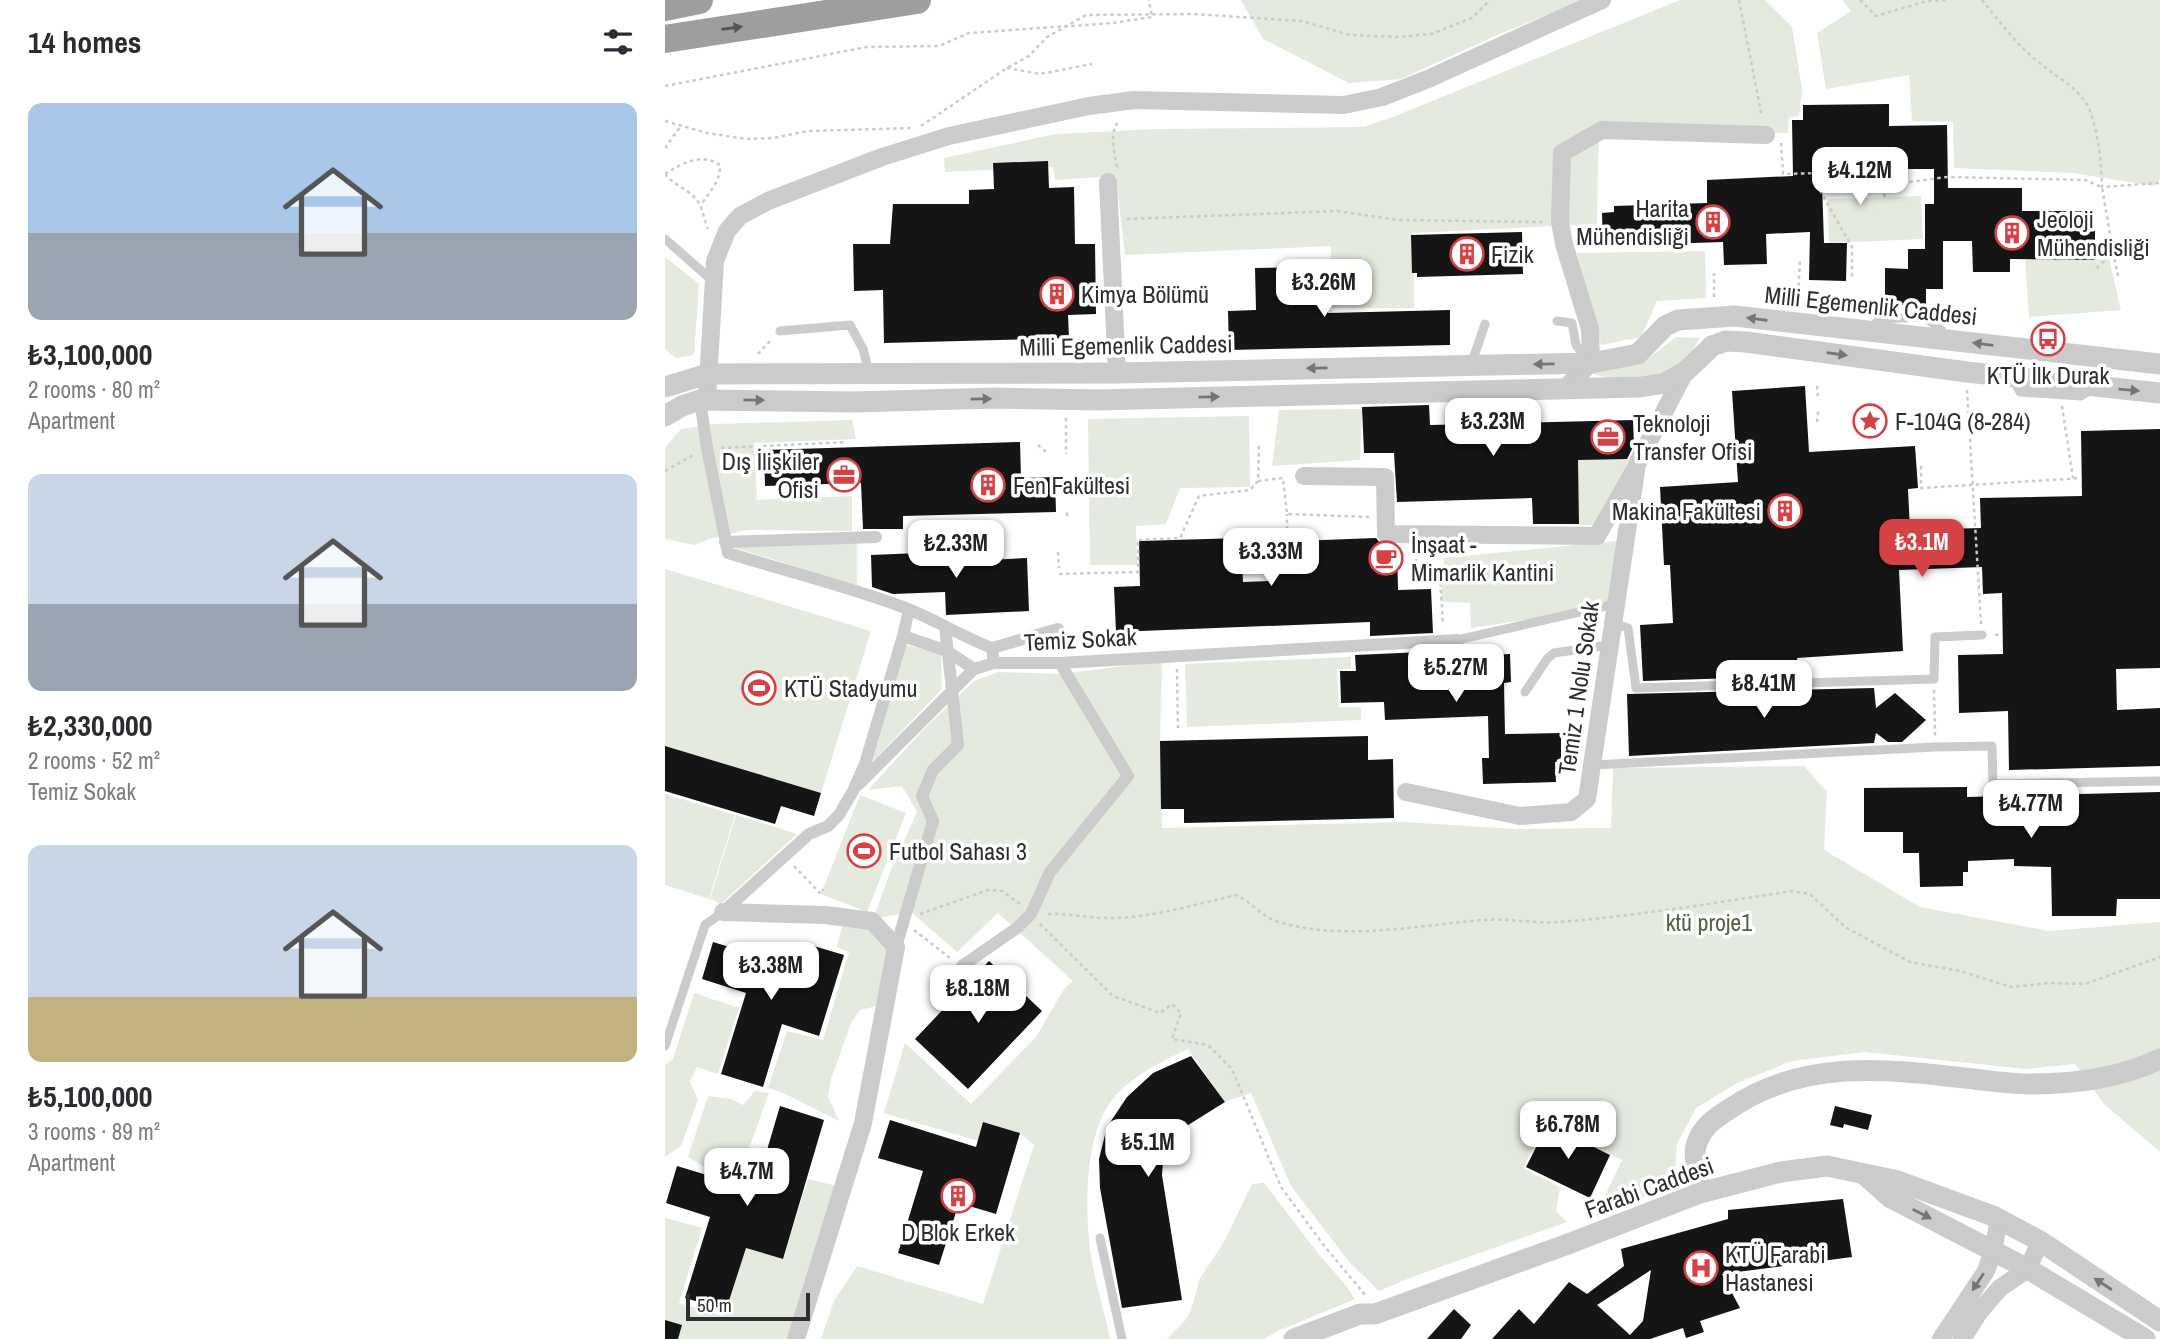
<!DOCTYPE html>
<html lang="en">
<head>
<meta charset="utf-8">
<style>
  body { margin:0; font-family:"Archivo Narrow",sans-serif; background:#f7f7f7; color:#2b2b33; height:100vh; display:flex; flex-direction:column; font-size:26px; white-space:nowrap }
  * { box-sizing:border-box; margin:0 }
  p { font-size:23px; color:#7c7c81 }
  .icon { flex:none; width:38px; height:38px; fill:none; stroke:currentColor; stroke-width:2; stroke-linecap:round; stroke-linejoin:round }
  .map { position:relative; flex:1; overflow:hidden }
  .details { display:flex; flex-direction:column; background:#fff; width:665px }
  .details>* { flex:none }
  .scale { position:absolute; left:21px; bottom:18px; width:124px; box-sizing:border-box; padding-left:7px; border:4px solid #2e2e2e; border-top:0; font-size:19px; line-height:24px; white-space:nowrap; color:#2e2e2e; -webkit-text-stroke:5px #fff; paint-order:stroke }
  .price { position:absolute; translate:-50% -60px; padding:0 16px; border-radius:14px; background:#fff; color:#222; font-size:23px; line-height:46px; filter:drop-shadow(0 2px 4px #0008) }
  .price::after { content:''; position:absolute; left:50%; top:42px; width:21px; height:16px; margin-left:-10px; background:inherit; clip-path:polygon(0 0,100% 0,50% 100%) }
  .price.selected { background:#d44246; color:#fff }
  ul { padding:0; list-style:none }
  li { display:grid; align-content:center; gap:14px; height:371px; padding:0 28px }
  li span { display:grid; place-items:center; height:217px; border-radius:14px; color:#555 }
  li>.icon { margin-inline-start:auto }
  span .icon { width:126px; height:126px; fill:#fffc; stroke-width:1 }
  li b { font-size:30px }
  h2 { display:flex; justify-content:space-between; align-items:center; height:84px; padding:0 28px; font-size:30px }
  main { display:flex; flex:1; min-height:0 }
  .map>svg:first-child { display:block }
  .green { fill:#e4eadd }
  .building { fill:#151515; fill-rule:evenodd }
  .lines { fill:none; stroke-linecap:round; stroke-linejoin:round }
  .path { stroke:#cbcbcb; stroke-width:2.5; stroke-dasharray:3.5 3.5; stroke-linecap:butt }
  .service { stroke:#cbcbcb; stroke-width:9 }
  .pedestrian { stroke:#cbcbcb; stroke-width:12 }
  .minor { stroke:#cbcbcb; stroke-width:18 }
  .tertiary { stroke:#cbcbcb; stroke-width:21 }
  .trunk { stroke:#9e9e9e; stroke-width:28 }
  .oneway { fill:#555 }
  .oneway2 { fill:#757575 }
  .labels { text-anchor:middle; dominant-baseline:central; stroke-width:7; stroke-linejoin:round; paint-order:stroke }
  .poi-label { font-size:24px; fill:#2e2e2e; stroke:#fff; text-anchor:start }
  .street-label { font-size:24px; fill:#2e2e2e; stroke:#fff }
  .park-label { font-size:24px; fill:#506640; stroke:#fff }
</style>
</head>
<body>
<main>
<section class="details">
<h2>14 homes<svg class="icon" aria-label="filters" viewBox="0 0 24 24"><path d="M4 7h16M4 17h16"/><circle cx="9" cy="7" r="2"/><circle cx="15" cy="17" r="2"/></svg></h2>
<ul>
<li><span style="background:linear-gradient(#a9c7e8 60%,#9aa5b1 0)"><svg class="icon" aria-label="home" viewBox="0 0 24 24"><path d="M3 11l9-7 9 7M6 9v11h12V9"/></svg></span><div><b>₺3,100,000</b><p>2 rooms · 80 m²</p><p>Apartment</p></div></li>
<li><span style="background:linear-gradient(#c9d6e8 60%,#9aa5b1 0)"><svg class="icon" aria-label="home" viewBox="0 0 24 24"><path d="M3 11l9-7 9 7M6 9v11h12V9"/></svg></span><div><b>₺2,330,000</b><p>2 rooms · 52 m²</p><p>Temiz Sokak</p></div></li>
<li><span style="background:linear-gradient(#c9d6e8 70%,#c2b280 0)"><svg class="icon" aria-label="home" viewBox="0 0 24 24"><path d="M3 11l9-7 9 7M6 9v11h12V9"/></svg></span><div><b>₺5,100,000</b><p>3 rooms · 89 m²</p><p>Apartment</p></div></li>
</ul>
</section>
<div class="map">
<svg width="1495" height="1339" viewBox="0 0 1495 1339">
  <rect width="100%" height="100%" fill="#fff"/>
  <!-- green -->
  <path class="green" d="M576,0H919L830,36L736,79L684,83L598,39Z
    M1015,0H1100L1127,27L1137,89L1134,116L1124,117L1123,133L934,126L932,224L748,233L749,308H665L666,246L460,255L451,176L390,180L388,167L280,172L279,158L391,134L491,129L698,127L728,117Z
    M1177,0H1495V179L1489,186L1408,173L1289,168L1288,122L1247,121L1244,75L1161,89L1152,33L1186,11Z
    M1256,196L1258,239L1164,243L1162,199Z
    M1442,250L1456,310L1364,317L1360,260Z
    M1040,251L1041,298L992,301L976,337L936,345L912,253Z
    M0,257L34,284L29,355L11,358L0,349Z
    M1011,337L1035,338L1015,370C994,373 942,384 925,372L927,367L979,362Z
    M697,409L695,460L607,466L614,410Z
    M584,416L585,487L515,488L501,524L471,526L472,565H425L423,419Z
    M187,420L191,439L89,443L92,500L187,496V531L81,530L44,539L29,545L0,539V448L16,429L50,424Z
    M969,458L932,525H914L913,480L854,462Z
    M952,541L944,607L806,628L805,603L776,602L779,558Z
    M192,543V585L67,547Z
    M0,569L206,631L156,793L0,746Z
    M241,645L276,654L277,689L207,762Z
    M686,657V669H672L674,707H696V720L522,727L520,664Z
    M497,661L495,741L497,828L741,822L850,829L946,828L948,768L1139,766L1162,792L1159,850L1255,907L1384,931L1495,922V1152L1439,1104L1410,1064L1361,1069L1200,1052L1127,1061L1072,1083L1031,1108L1012,1144L1009,1185L930,1217L957,1160L882,1122L858,1168L895,1187L891,1211L902,1222L747,1277L714,1291L685,1263L626,1186L586,1093L560,1102L523,1049C498,1061 470,1074 451,1095C421,1128 420,1196 424,1239C426,1270 439,1308 445,1339H156L169,1301L192,1266L318,1304L369,1145L355,1133L319,1122L313,1141L219,1113L240,1043L306,1104L371,1037L399,989L408,981L333,913L292,952L246,912L208,919L227,867L252,812L237,786L203,790L260,728L309,681L333,672L397,674Z
    M0,794L70,815L44,899L0,885Z
    M195,795L241,813L202,912L156,894Z
    M71,815L132,834L56,904L45,899Z
    M178,923L201,925L222,949L212,1006L195,1010L186,1023L166,1079L163,1096L174,1121L116,1092L103,1088L122,1031L158,1040L184,952L172,947Z
    M29,993L74,1008L53,1074L32,1067L25,1082L33,1100L16,1146L0,1157V1065L8,1059Z
    M90,1091L104,1093L72,1181L49,1173L23,1157L43,1096L66,1099L78,1105Z
    M143,1179L172,1186L124,1339H13L17,1325L0,1320V1218L37,1228L14,1303L58,1316L81,1248L118,1259Z
    M599,1183L656,1257L679,1283L690,1299L613,1331L599,1339H502L519,1322L526,1310L535,1278L559,1242L587,1184Z"/>
  <!-- building -->
  <path class="building" d="M1224,104V126L1282,125L1283,188H1357V211H1430V260L1345,259V272H1308L1307,241H1278V289H1261V306L1220,305V268L1243,269V249H1260V204H1269V169H1211V183H1157L1159,243H1182L1181,281L1144,280L1145,232L1101,234L1102,264L1059,265L1058,242L938,246L937,213L949,212V206L1042,203V180L1128,176L1127,120H1138V105Z
    M383,161L384,188L409,187L410,244H430L431,314L403,315L404,338L219,343L218,290L189,291L188,244H225L228,204H304V190L329,189L328,163Z
    M857,232L858,274L752,277V273H747L746,235Z
    M637,267V280L662,279L663,313L785,310V345L564,350L563,311L591,310L590,268Z
    M1140,386L1144,452L1250,446L1253,488L1243,489L1245,530L1316,528L1315,498L1417,496L1416,431L1495,429V668L1451,669L1452,710L1495,708V766L1344,770L1343,711L1294,713L1293,655L1338,654L1337,593L1318,594L1317,567L1234,570L1238,651L1132,658L1133,676L978,681L975,625L1008,623L1005,565H999L995,487L1073,482L1067,391Z
    M764,405L765,425L968,420L969,445L962,459L913,460L914,524H868L867,498L732,502L729,453H699L697,407Z
    M355,442L356,478L390,477L391,512L238,516V529H198L196,483L100,486L99,450Z
    M576,538L578,582L604,581L603,542L711,538L716,544L732,545L733,590L766,589L768,633L705,636V622L451,632L449,587L475,586L474,541Z
    M303,551V561L362,558L364,611L281,615L280,592L228,594L207,587L206,555Z
    M825,649V655L845,654L846,682L839,683L840,734L896,733V762H890L891,782L818,784L817,758H824L823,716L720,720L719,702L676,703L675,671H691L690,655Z
    M1209,688L1211,708L1230,693L1261,720L1237,742H1223L1211,733L1209,743L964,756L962,694Z
    M703,736V760L728,759L729,818L519,823V809H496L495,741Z
    M0,746L156,793L149,816L116,806L110,824L0,791Z
    M1302,787V797L1495,792V899H1452L1451,916H1387L1386,867L1349,866V859L1303,861V872H1298V886L1255,887L1254,853H1238V832H1199V788Z
    M48,942L134,968L142,944L179,955L154,1036L117,1024L98,1087L56,1074L81,993L37,979Z
    M324,961L377,1011L303,1089L250,1039Z
    M526,1056L560,1102L520,1127L507,1144L498,1162L497,1175L517,1300L457,1308L435,1188L434,1159L442,1127L462,1097L488,1073Z
    M115,1106L159,1120L118,1259L81,1248L61,1310L20,1298L45,1217L1,1203L12,1166L98,1192L110,1153L102,1150Z
    M1170,1106L1207,1115L1203,1130L1179,1124L1178,1128L1165,1125Z
    M225,1120L311,1147L318,1122L355,1133L331,1214L294,1203L274,1265L233,1253L258,1171L213,1158Z
    M883,1124L945,1155L925,1198L861,1167Z
    M1178,1199L1187,1257L1057,1274L1075,1308L1035,1321L1039,1332L1021,1338L1018,1328L985,1339H827L854,1309L869,1324L904,1282L922,1294L959,1266L956,1249L1063,1219V1210ZM986,1270L978,1321L965,1335L932,1305Z
    M789,1309L806,1325L796,1339H762Z
    M0,1320L17,1325L13,1339H0Z"/>
  <g class="lines">
    <!-- path -->
    <path class="path" d="M1074,0L1097,117
      M1195,0L1211,16L1262,1L1281,0
      M1317,0C1335,22 1353,47 1376,64C1391,77 1409,85 1421,103C1432,119 1437,167 1437,187L1495,183
      M342,68L375,74L427,64
      M0,86L202,47L274,46L304,33L448,23L487,17L484,0
      M0,121L42,133L82,139L108,138L143,131L249,128
      M256,126L342,68L364,56L382,37L421,15L529,14L637,21L685,35L732,37L766,34L807,18L825,0
      M1116,143L1118,174L1153,173V187L1187,247V279
      M0,148L15,127
      M452,167C449,150 444,134 454,120
      M0,174C18,163 36,152 55,165C56,181 44,192 36,205
      M0,174C9,186 25,189 34,203C38,210 39,220 43,229
      M1219,197L1222,185L1282,177L1420,180L1437,187L1448,252L1429,271
      M462,219L672,211L734,220L878,222
      M1448,252L1453,276
      M1049,297V273
      M1133,300L1135,260
      M93,354L105,341
      M1152,386L1153,399
      M1302,390L1316,624
      M1397,406L1408,478
      M401,418V454
      M1152,422L1153,411
      M373,445L381,452
      M56,448L182,442
      M1256,466V488L1417,478
      M0,471L30,454
      M593,481L618,478L622,514L704,517
      M402,516V509
      M622,530V514
      M393,552L394,568
      M751,552V577L775,576L778,625
      M394,574L473,572V540L515,538L534,496L585,490L593,481L594,444
      M1330,635L1337,634
      M512,669L513,728
      M1269,690L1270,736
      M129,866L156,894L158,889
      M255,914L323,890L337,891L355,904
      M383,914C405,913 427,919 448,918C490,917 531,904 572,895C588,904 598,918 617,923C683,941 752,925 819,920C844,918 869,924 894,922C971,916 1050,903 1127,891L1145,894L1180,927L1245,962L1295,971L1346,987L1385,983L1420,984L1495,957
      M375,924L448,996L495,1013L507,1004L516,1013L507,1039L543,1045L567,1069L616,1187L660,1247L702,1297
      M249,930L285,958"/>
    <!-- service -->
    <path class="service" d="M0,239L48,281
      M892,321L907,323L911,345L922,359
      M1205,329L1215,319L1259,317L1276,329L1278,338
      M115,331L185,325L198,349L204,372
      M806,365L820,324
      M1348,379L1355,392L1416,396L1426,390
      M947,623L963,628L971,688L1269,679L1270,637L1317,635
      M792,640L950,604
      M860,692L882,659L889,653L944,645
      M928,765L1270,747L1327,746L1328,784L1495,781
      M0,1046L40,925L58,912
      M435,1238L457,1339"/>
    <!-- pedestrian -->
    <path class="pedestrian" d="M35,400L42,448L63,553C121,571 181,586 238,607C269,619 296,636 327,648
      M60,542L211,537
      M238,636L282,651L309,669
      M327,648L329,663H395L792,640
      M327,648L393,629
      M193,785L309,669L329,663
      M58,912L144,834L163,826L174,815L188,791L200,764L238,636L244,610
      M231,947L268,821L257,796L268,770L293,745L280,626
      M297,966L352,928L366,914L385,872L463,776L395,663"/>
    <!-- minor -->
    <path class="minor" d="M443,182L452,373
      M900,388L926,363L925,329L899,244L895,222L897,153L937,130L1101,135
      M42,400L50,261L62,231L75,216L103,201L217,157L284,136L424,106L469,100L679,105L717,97L763,79L937,0
      M639,476L720,477L721,534L932,536L969,471
      M741,792L855,816L906,812L922,799L972,464L1020,372
      M58,912L160,915L207,921L231,947L198,1123L131,1339
      M1276,1339L1321,1271L1328,1251L1334,1219
      M1297,1339L1315,1311L1335,1288L1363,1269L1375,1241"/>
    <!-- tertiary -->
    <path class="tertiary" d="M0,387L43,374L452,373L926,363L973,354L1000,326L1013,320L1070,316L1495,364
      M0,416L17,406L35,400L190,402L330,398L433,400L975,387L1000,383L1020,372L1047,346L1061,341L1081,342L1302,372L1495,393
      M1201,1176L1226,1198L1363,1269L1480,1339
      M1035,1193C1034,1179 1028,1160 1031,1146C1036,1127 1050,1118 1066,1108C1140,1058 1223,1069 1308,1079C1327,1081 1346,1084 1366,1084C1409,1084 1456,1078 1495,1059
      M629,1339L695,1314H710L903,1244L1035,1193L1116,1172L1162,1166L1233,1181L1328,1216L1375,1241L1495,1321"/>
    <!-- trunk -->
    <path class="trunk" d="M0,7L34,0
      M0,39L252,0"/>
  </g>
  <!-- one-way arrows -->
  <defs><path id="oneway-solid" d="M-6-.8H1V-3.2L6.5 0L1 3.2V.8H-6Z" transform="scale(1.75)"/></defs>
  <use class="oneway" href="#oneway-solid" transform="translate(67 28) rotate(-8)"/>
  <g class="oneway2">
    <use href="#oneway-solid" transform="translate(1092 319) rotate(-173)"/>
    <use href="#oneway-solid" transform="translate(1318 344) rotate(-173)"/>
    <use href="#oneway-solid" transform="translate(1172 354) rotate(8)"/>
    <use href="#oneway-solid" transform="translate(879 364) rotate(179)"/>
    <use href="#oneway-solid" transform="translate(652 368) rotate(179)"/>
    <use href="#oneway-solid" transform="translate(1464 390) rotate(5)"/>
    <use href="#oneway-solid" transform="translate(544 397) rotate(-1)"/>
    <use href="#oneway-solid" transform="translate(316 399) rotate(-1)"/>
    <use href="#oneway-solid" transform="translate(89 400) rotate(1)"/>
    <use href="#oneway-solid" transform="translate(1257 1214) rotate(27)"/>
    <use href="#oneway-solid" transform="translate(1313 1282) rotate(123)"/>
    <use href="#oneway-solid" transform="translate(1438 1284) rotate(-147)"/>
  </g>
  <!-- icons -->
  <defs>
    <symbol id="building-ring" viewBox="-11 -11 22 22"><circle r="9.5" fill="#fff" stroke="#d44246" stroke-width="1.5"/><path d="M-4-6H4V6H1V3H-1V6H-4ZM-2.5-4.3h1.7v1.8h-1.7ZM.8-4.3h1.7v1.8H.8ZM-2.5-1h1.7V.8h-1.7ZM.8-1h1.7V.8H.8Z" fill="#d44246"/></symbol>
    <symbol id="bus-ring" viewBox="-11 -11 22 22"><circle r="9.5" fill="#fff" stroke="#d44246" stroke-width="1.5"/><path d="M-5-6H5V4H4V6H2V4H-2V6H-4V4H-5ZM-3.5-4V0h7V-4ZM-3.5 1.2v1.5H-2V1.2ZM2 1.2v1.5H3.5V1.2Z" fill="#d44246"/></symbol>
    <symbol id="sight-ring" viewBox="-11 -11 22 22"><circle r="9.5" fill="#fff" stroke="#d44246" stroke-width="1.5"/><path d="M0-6L1.8-2.2L6-1.7L2.9 1.2L3.7 5.4L0 3.3L-3.7 5.4L-2.9 1.2L-6-1.7L-1.8-2.2Z" fill="#d44246"/></symbol>
    <symbol id="office-ring" viewBox="-11 -11 22 22"><circle r="9.5" fill="#fff" stroke="#d44246" stroke-width="1.5"/><path d="M-6-3h4V-5.5h4V-3h4V5H-6ZM-1-4.5V-3h2v-1.5ZM-6 0V1H6V0Z" fill="#d44246"/></symbol>
    <symbol id="cafe-ring" viewBox="-11 -11 22 22"><circle r="9.5" fill="#fff" stroke="#d44246" stroke-width="1.5"/><path d="M-5.5-4.5H6V0H3Q3 3.5 0 3.5H-2.5Q-5.5 3.5-5.5 0ZM3-3.2v2h1.7v-2ZM-6 4.5H4V6H-6Z" fill="#d44246"/></symbol>
    <symbol id="stadium-ring" viewBox="-11 -11 22 22"><circle r="9.5" fill="#fff" stroke="#d44246" stroke-width="1.5"/><path d="M0-5a6.5 5 0 1 0 0 10a6.5 5 0 1 0 0-10ZM-3.5-1.8h7v3.6h-7Z" fill="#d44246"/></symbol>
    <symbol id="hospital-ring" viewBox="-11 -11 22 22"><circle r="9.5" fill="#fff" stroke="#d44246" stroke-width="1.5"/><path d="M-5-5h3v3.5h4V-5h3V5h-3V1.5h-4V5h-3Z" fill="#d44246"/></symbol>
  </defs>
  <g fill-rule="evenodd">
    <use href="#building-ring" x="1029" y="203" width="38" height="38"/>
    <use href="#building-ring" x="1328" y="214" width="38" height="38"/>
    <use href="#building-ring" x="783" y="235" width="38" height="38"/>
    <use href="#building-ring" x="373" y="275" width="38" height="38"/>
    <use href="#bus-ring" x="1364" y="320" width="38" height="38"/>
    <use href="#sight-ring" x="1186" y="402" width="38" height="38"/>
    <use href="#office-ring" x="924" y="418" width="38" height="38"/>
    <use href="#office-ring" x="160" y="456" width="38" height="38"/>
    <use href="#building-ring" x="304" y="466" width="38" height="38"/>
    <use href="#building-ring" x="1101" y="492" width="38" height="38"/>
    <use href="#cafe-ring" x="702" y="539" width="38" height="38"/>
    <use href="#stadium-ring" x="75" y="669" width="38" height="38"/>
    <use href="#stadium-ring" x="180" y="832" width="38" height="38"/>
    <use href="#building-ring" x="274" y="1177" width="38" height="38"/>
    <use href="#hospital-ring" x="1017" y="1249" width="38" height="38"/>
  </g>
  <g class="labels">
    <!-- poi labels -->
    <g class="poi-label">
      <text x="1024" y="208" text-anchor="end">Harita<tspan x="1024" dy="28">Mühendisliği</tspan></text>
      <text x="1372" y="219">Jeoloji<tspan x="1372" dy="28">Mühendisliği</tspan></text>
      <text x="826" y="254">Fizik</text>
      <text x="416" y="294">Kimya Bölümü</text>
      <text x="1383" y="375" text-anchor="middle">KTÜ İlk Durak</text>
      <text x="1230" y="421">F-104G (8-284)</text>
      <text x="968" y="423">Teknoloji<tspan x="968" dy="28">Transfer Ofisi</tspan></text>
      <text x="154" y="461" text-anchor="end">Dış İlişkiler<tspan x="154" dy="28">Ofisi</tspan></text>
      <text x="348" y="485">Fen Fakültesi</text>
      <text x="1096" y="511" text-anchor="end">Makina Fakültesi</text>
      <text x="746" y="544">İnşaat -<tspan x="746" dy="28">Mimarlik Kantini</tspan></text>
      <text x="119" y="688">KTÜ Stadyumu</text>
      <text x="224" y="851">Futbol Sahası 3</text>
      <text x="293" y="1232" text-anchor="middle">D Blok Erkek</text>
      <text x="1060" y="1254">KTÜ Farabi<tspan x="1060" dy="28">Hastanesi</tspan></text>
    </g>
    <!-- street labels -->
    <g class="street-label">
      <text transform="translate(1206 305) rotate(6)">Milli Egemenlik Caddesi</text>
      <text transform="translate(461 345) rotate(-1)">Milli Egemenlik Caddesi</text>
      <text transform="translate(415 639) rotate(-3)">Temiz Sokak</text>
      <text transform="translate(913 688) rotate(-82)">Temiz 1 Nolu Sokak</text>
      <text transform="translate(984 1187) rotate(-20)">Farabi Caddesi</text>
    </g>
    <!-- park labels -->
    <g class="park-label">
      <text x="1044" y="922">ktü proje1</text>
    </g>
  </g>
</svg>
<div class="scale">50 m</div>
<b class="price" style="left:1195px;top:207px">₺4.12M</b>
<b class="price" style="left:659px;top:319px">₺3.26M</b>
<b class="price" style="left:828px;top:458px">₺3.23M</b>
<b class="price selected" style="left:1257px;top:579px">₺3.1M</b>
<b class="price" style="left:291px;top:580px">₺2.33M</b>
<b class="price" style="left:606px;top:588px">₺3.33M</b>
<b class="price" style="left:791px;top:704px">₺5.27M</b>
<b class="price" style="left:1099px;top:720px">₺8.41M</b>
<b class="price" style="left:1366px;top:840px">₺4.77M</b>
<b class="price" style="left:106px;top:1002px">₺3.38M</b>
<b class="price" style="left:313px;top:1025px">₺8.18M</b>
<b class="price" style="left:903px;top:1161px">₺6.78M</b>
<b class="price" style="left:483px;top:1179px">₺5.1M</b>
<b class="price" style="left:82px;top:1208px">₺4.7M</b>
</div>
</main>
</body>
</html>
